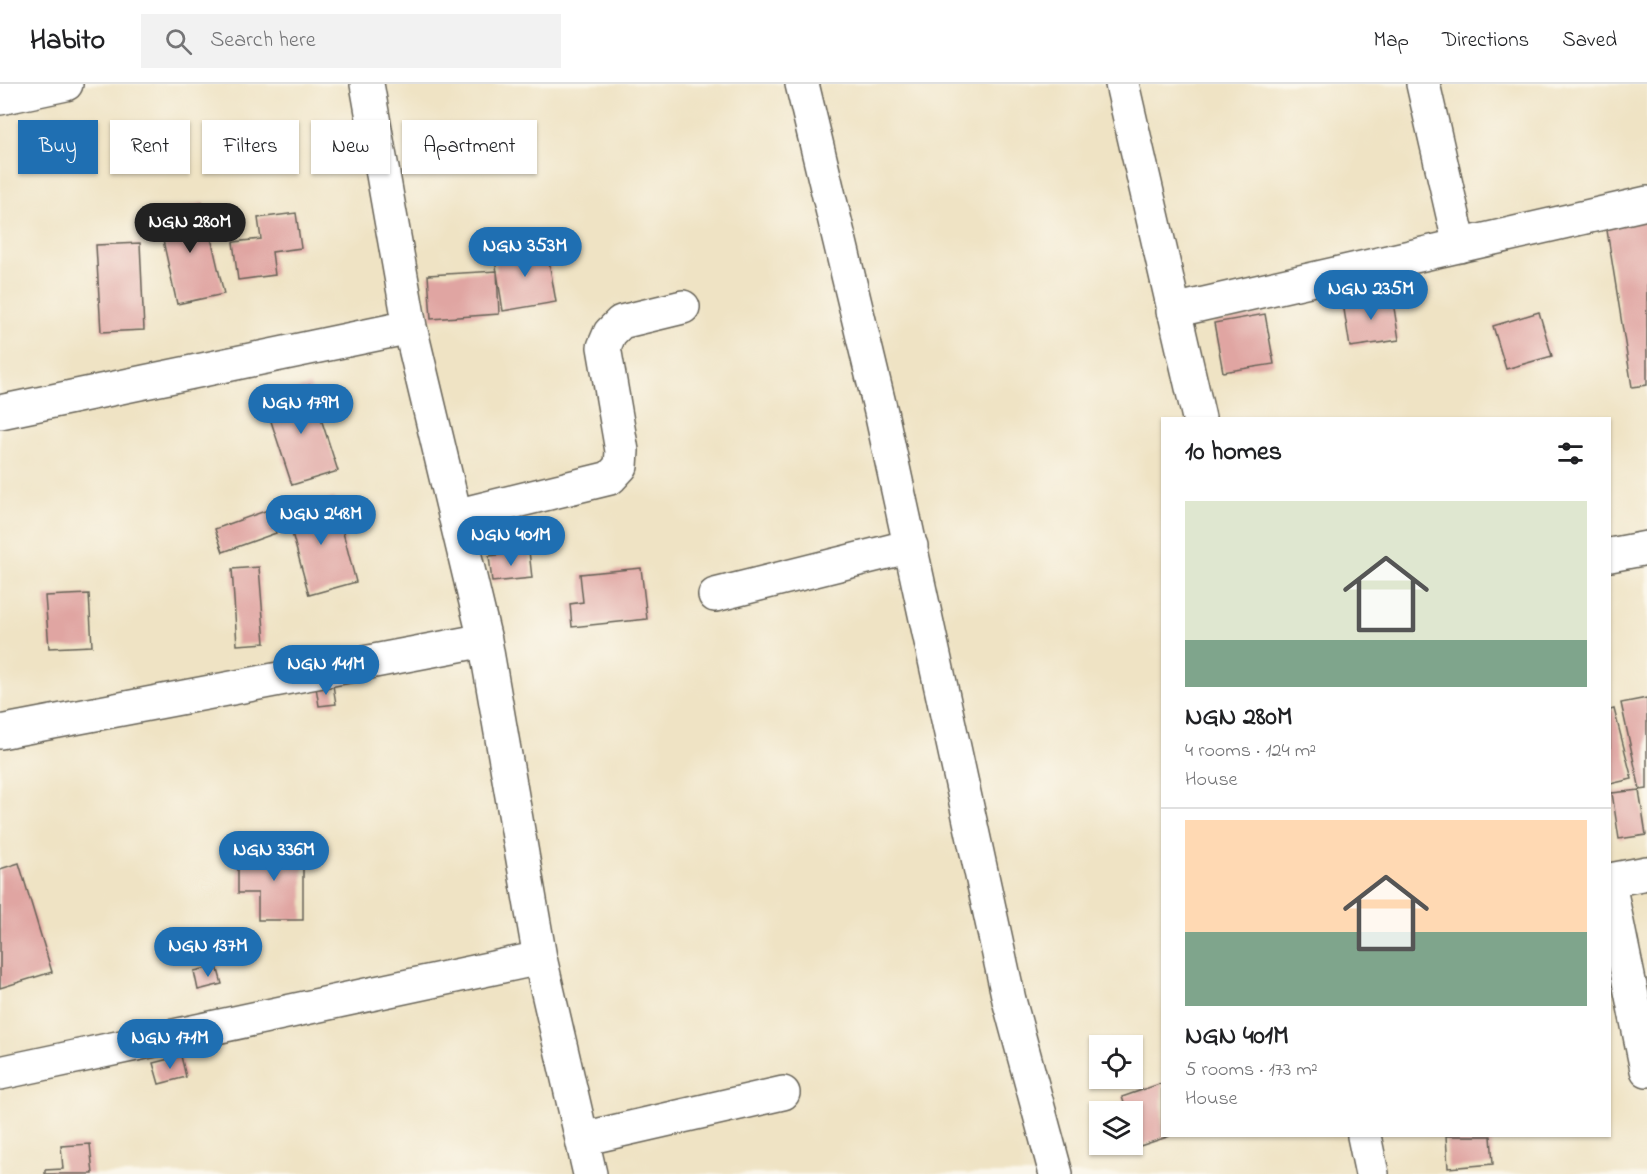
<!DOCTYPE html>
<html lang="en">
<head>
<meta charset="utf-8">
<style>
  body { margin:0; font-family:"Indie Flower",sans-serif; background:#f2f2f2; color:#202124; height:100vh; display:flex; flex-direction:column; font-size:22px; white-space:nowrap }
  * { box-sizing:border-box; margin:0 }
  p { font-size:20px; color:#757577 }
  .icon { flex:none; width:33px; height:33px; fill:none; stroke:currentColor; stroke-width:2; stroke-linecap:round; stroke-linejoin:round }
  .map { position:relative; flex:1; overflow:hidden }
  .sheet { position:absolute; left:1161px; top:333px; width:450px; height:720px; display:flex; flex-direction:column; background:#fff; border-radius:0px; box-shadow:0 2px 4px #0004 }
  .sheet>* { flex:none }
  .guide { position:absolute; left:18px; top:36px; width:570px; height:54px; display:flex; gap:12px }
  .buttons { position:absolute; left:1089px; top:951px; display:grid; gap:12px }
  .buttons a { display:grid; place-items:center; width:54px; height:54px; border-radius:0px; background:#fff; box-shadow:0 2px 4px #0004; font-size:30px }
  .price { position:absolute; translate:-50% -51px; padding:0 14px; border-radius:21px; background:#1f6fb2; color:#fff; font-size:20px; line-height:39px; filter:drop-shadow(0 2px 3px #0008) }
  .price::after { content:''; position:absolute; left:50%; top:36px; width:18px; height:14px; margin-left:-9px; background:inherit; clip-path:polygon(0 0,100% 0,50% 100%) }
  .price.current { background:#222; color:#fff }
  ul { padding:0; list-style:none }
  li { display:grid; align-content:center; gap:12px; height:318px; padding:0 24px }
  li+li { border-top:2px solid #e0e0e0 }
  li span { display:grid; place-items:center; height:186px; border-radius:0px; color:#555 }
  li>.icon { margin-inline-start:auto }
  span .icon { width:108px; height:108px; fill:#fffc; stroke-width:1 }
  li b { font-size:26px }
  h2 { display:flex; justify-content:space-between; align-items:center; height:72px; padding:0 24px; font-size:26px }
  .tag { padding:0 21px; border-radius:0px; background:#fff; box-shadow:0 2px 4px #0004; font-size:21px; line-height:54px }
  .tag.current { background:#1f6fb2; color:#fff }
  header { display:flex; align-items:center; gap:36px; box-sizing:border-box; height:84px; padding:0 30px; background:#fff; border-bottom:2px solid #e0e0e0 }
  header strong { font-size:28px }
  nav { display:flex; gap:33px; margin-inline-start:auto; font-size:21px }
  .search { width:420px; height:54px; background:#f2f2f2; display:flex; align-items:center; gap:15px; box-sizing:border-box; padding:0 21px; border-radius:0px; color:#757577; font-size:22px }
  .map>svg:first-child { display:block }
  .building { fill:#e0a5a2 }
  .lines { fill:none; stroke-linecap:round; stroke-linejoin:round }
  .minor-casing { stroke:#666257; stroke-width:36 }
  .minor { stroke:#fff; stroke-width:33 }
</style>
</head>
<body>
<header>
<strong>Habito</strong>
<div class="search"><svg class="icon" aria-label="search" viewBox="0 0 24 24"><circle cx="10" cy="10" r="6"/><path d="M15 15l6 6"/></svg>Search here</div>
<nav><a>Map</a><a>Directions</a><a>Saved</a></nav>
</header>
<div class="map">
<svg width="1647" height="1090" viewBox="0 0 1647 1090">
  <rect width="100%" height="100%" fill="#fbf7ec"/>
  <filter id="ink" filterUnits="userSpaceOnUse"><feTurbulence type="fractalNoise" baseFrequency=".0167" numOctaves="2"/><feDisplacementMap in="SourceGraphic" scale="12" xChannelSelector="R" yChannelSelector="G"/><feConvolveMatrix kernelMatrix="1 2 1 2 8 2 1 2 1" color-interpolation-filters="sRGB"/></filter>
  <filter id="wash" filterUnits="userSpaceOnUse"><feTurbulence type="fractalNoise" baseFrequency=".008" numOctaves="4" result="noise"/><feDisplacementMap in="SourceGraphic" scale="24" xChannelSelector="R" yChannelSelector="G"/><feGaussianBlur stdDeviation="1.35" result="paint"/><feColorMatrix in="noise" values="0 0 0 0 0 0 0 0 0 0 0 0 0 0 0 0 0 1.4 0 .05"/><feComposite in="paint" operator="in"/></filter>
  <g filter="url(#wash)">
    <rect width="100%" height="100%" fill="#efe3c4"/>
    <g id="blocks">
      <!-- building -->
      <path class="building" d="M203,119L224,210L177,220L157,129Z
        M296,129L301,164L272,168L275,191L238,196L233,158L261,155L258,134Z
        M1647,134V301L1632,303L1606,140Z
        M140,159L144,246L101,248L96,161Z
        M546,160L556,218L503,227L494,169Z
        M497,187L499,230L431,235L428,191Z
        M1392,211L1399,256L1350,263L1343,219Z
        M1539,228L1552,272L1506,285L1493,242Z
        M1265,230L1274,280L1223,288L1214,239Z
        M310,301L338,387L292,401L264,316Z
        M334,414L356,498L309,511L286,427Z
        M268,426L276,449L223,468L215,445Z
        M529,467L532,494L492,498L489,472Z
        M259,483L265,559L237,561L232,485Z
        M641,484L647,535L572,543L570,520L583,518L580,490Z
        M89,510L92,562L49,564L45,512Z
        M333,601L336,620L319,622L316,603Z
        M1647,614V705L1640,706L1621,619Z
        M1614,625L1632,695L1610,700V626Z
        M1639,706L1646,751L1619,755L1612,709Z
        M238,766H303V836H258V809H238Z
        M19,779L52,888L0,904V785Z
        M217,882L222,900L198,906L194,887Z
        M181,972L186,993L159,1000L153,979Z
        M1162,999V1052H1170L1140,1062L1132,1042V1028H1127L1122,1013Z
        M1446,1052H1491L1493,1080L1448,1084Z
        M90,1060L93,1090H45V1086L63,1085L61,1062Z"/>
    </g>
  </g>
  <g filter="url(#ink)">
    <use href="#blocks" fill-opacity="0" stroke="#666257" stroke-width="1.5"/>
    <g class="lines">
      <defs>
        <path id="minor" d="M367,0L410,243L485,556L540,874L590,1090
          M802,0L881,328L1009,916L1056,1090
          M1122,0L1199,334
          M1423,0L1460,162
          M0,14L66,0
          M1173,227L1647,119
          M0,328L410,243
          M455,432L610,394L621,382L622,367L604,263L610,249L621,238L683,223
          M1610,471L1647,464
          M715,511L911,462
          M0,648L485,556
          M1610,796L1647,789
          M1610,804L1647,986
          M0,989L540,874
          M1364,1052L1372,1090
          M582,1055L783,1009"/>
      </defs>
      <!-- minor casing -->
      <use href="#minor" class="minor-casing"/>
      <!-- minor -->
      <use href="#minor" class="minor"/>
    </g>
  </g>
</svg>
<div class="buttons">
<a><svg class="icon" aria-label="locate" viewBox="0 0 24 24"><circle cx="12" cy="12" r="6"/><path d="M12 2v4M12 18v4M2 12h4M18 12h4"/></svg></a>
<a><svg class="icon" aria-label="layers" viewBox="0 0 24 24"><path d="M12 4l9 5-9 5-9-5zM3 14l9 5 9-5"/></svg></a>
</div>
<b class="price current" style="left:190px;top:170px">NGN 280M</b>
<b class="price" style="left:525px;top:194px">NGN 353M</b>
<b class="price" style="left:1371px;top:237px">NGN 235M</b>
<b class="price" style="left:301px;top:351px">NGN 179M</b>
<b class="price" style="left:321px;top:462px">NGN 248M</b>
<b class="price" style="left:511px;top:483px">NGN 401M</b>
<b class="price" style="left:326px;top:612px">NGN 141M</b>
<b class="price" style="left:274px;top:798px">NGN 336M</b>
<b class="price" style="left:208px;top:894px">NGN 137M</b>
<b class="price" style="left:170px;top:986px">NGN 171M</b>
<div class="guide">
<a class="tag current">Buy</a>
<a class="tag">Rent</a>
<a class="tag">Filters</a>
<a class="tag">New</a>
<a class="tag">Apartment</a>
</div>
<section class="sheet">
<h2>10 homes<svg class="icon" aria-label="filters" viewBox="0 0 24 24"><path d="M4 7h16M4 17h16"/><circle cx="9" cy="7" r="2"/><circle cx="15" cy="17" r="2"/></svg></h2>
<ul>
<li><span style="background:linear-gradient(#dfe7d0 75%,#7fa58c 0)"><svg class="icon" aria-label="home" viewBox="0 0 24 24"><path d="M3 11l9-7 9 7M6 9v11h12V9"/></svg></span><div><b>NGN 280M</b><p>4 rooms · 124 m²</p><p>House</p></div></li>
<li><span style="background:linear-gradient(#ffd9b3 60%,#7fa58c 0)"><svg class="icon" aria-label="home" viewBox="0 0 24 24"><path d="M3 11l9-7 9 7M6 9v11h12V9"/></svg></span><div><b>NGN 401M</b><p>5 rooms · 173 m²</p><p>House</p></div></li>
</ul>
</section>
</div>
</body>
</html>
